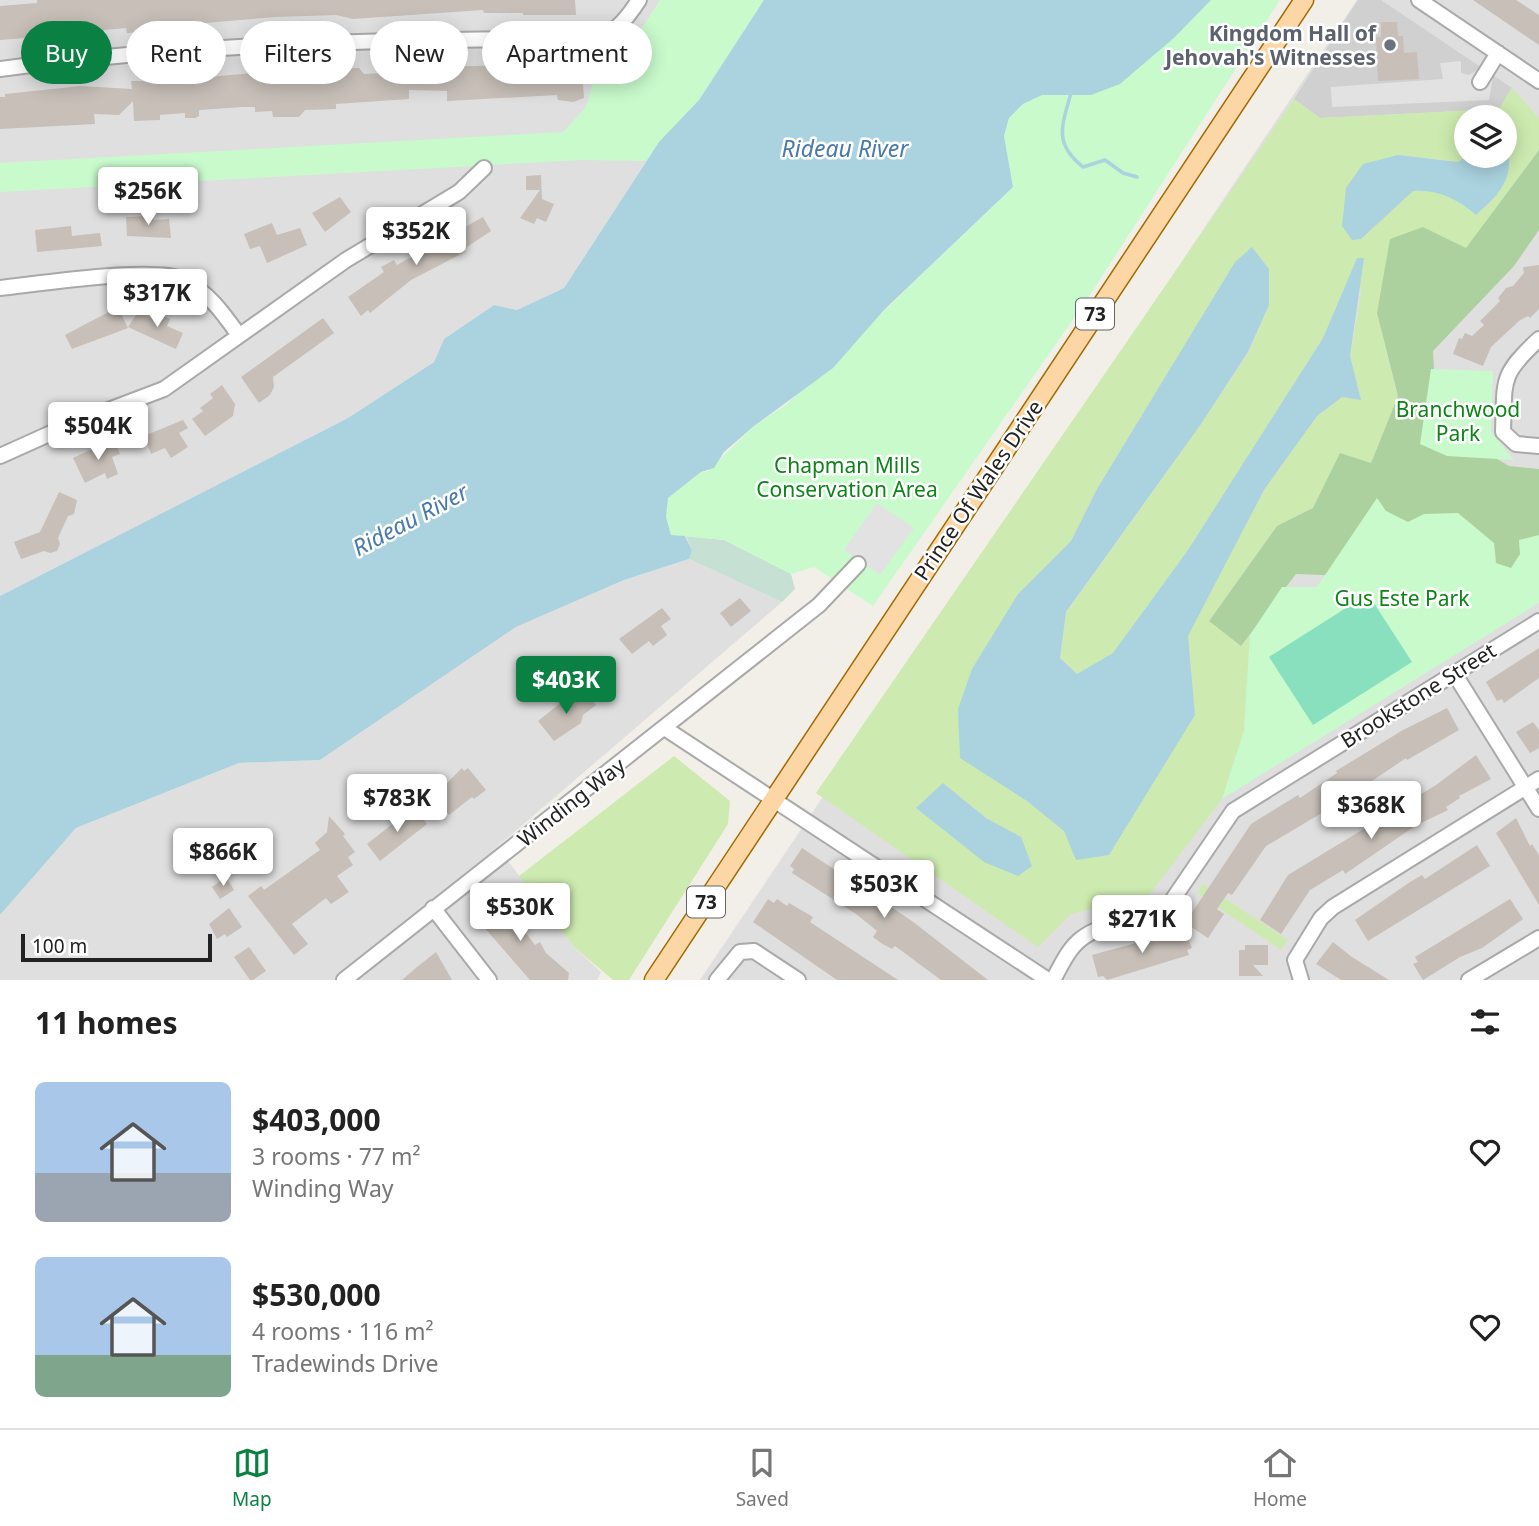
<!DOCTYPE html>
<html lang="en">
<head>
<meta charset="utf-8">
<style>
  body { margin:0; font-family:"Noto Sans",sans-serif; background:#f2f2f2; color:#222; height:100vh; display:flex; flex-direction:column; font-size:26px; white-space:nowrap }
  * { box-sizing:border-box; margin:0 }
  p { font-size:23px; color:#767676 }
  .icon { flex:none; width:38px; height:38px; fill:none; stroke:currentColor; stroke-width:2; stroke-linecap:round; stroke-linejoin:round }
  .map { position:relative; height:980px; overflow:hidden }
  .panel { display:flex; flex-direction:column; background:#fff; flex:1 }
  .panel>* { flex:none }
  .guide { position:absolute; left:21px; top:21px; width:700px; height:63px; display:flex; gap:14px }
  .buttons { position:absolute; left:1454px; top:105px; display:grid; gap:14px }
  .buttons a { display:grid; place-items:center; width:63px; height:63px; border-radius:50%; background:#fff; box-shadow:0 4px 18px #0003; font-size:35px }
  .scale { position:absolute; left:21px; bottom:18px; width:191px; box-sizing:border-box; padding-left:7px; border:4px solid #222; border-top:0; font-size:19px; line-height:24px; white-space:nowrap; color:#222; -webkit-text-stroke:5px #fff; paint-order:stroke }
  .price { position:absolute; translate:-50% -60px; padding:0 16px; border-radius:7px; background:#fff; color:#222; font-size:23px; line-height:46px; filter:drop-shadow(0 2px 4px #0008) }
  .price::after { content:''; position:absolute; left:50%; top:42px; width:21px; height:16px; margin-left:-10px; background:inherit; clip-path:polygon(0 0,100% 0,50% 100%) }
  .price.on { background:#0b8043; color:#fff }
  ul { padding:0; list-style:none }
  li { display:flex; align-items:center; gap:21px; height:175px; padding:0 35px }
  li span { display:grid; place-items:center; flex:none; width:196px; height:140px; border-radius:10px; color:#555 }
  li>.icon { margin-inline-start:auto }
  span .icon { width:84px; height:84px; fill:#fffc; stroke-width:1 }
  li b { font-size:30px }
  h2 { display:flex; justify-content:space-between; align-items:center; height:84px; padding:0 35px; font-size:30px }
  .tag { padding:0 24px; border-radius:32px; background:#fff; box-shadow:0 4px 18px #0003; font-size:24px; line-height:63px }
  .tag.on { background:#0b8043; color:#fff }
  .dock { display:flex; justify-content:space-around; align-items:center; height:98px; border-top:2px solid #e0e0e0; background:#fff; font-size:19px; color:#767676 }
  .dock a { display:grid; justify-items:center; gap:4px }
  .dock .on { color:#0b8043 }
  .map>svg:first-child { display:block }
  .residential { fill:#e0dfdf; fill-rule:evenodd }
  .religious { fill:#d0d0d0 }
  .grass { fill:#cdebb0; fill-rule:evenodd }
  .forest { fill:#add19e }
  .wetland { fill:#c6e0d4 }
  .park { fill:#c8facc }
  .pitch { fill:#88e0be }
  .parking { fill:#e2e2e2 }
  .water { fill:#aad3df }
  .lines { fill:none; stroke-linecap:round; stroke-linejoin:round }
  .stream { stroke:#aad3df; stroke-width:3.5 }
  .building { fill:#c7bfb8 }
  .minor-casing { stroke:#a9a9a9; stroke-width:18 }
  .major-casing { stroke:#a06b00; stroke-width:21 }
  .minor { stroke:#fff; stroke-width:14 }
  .major { stroke:#fcd6a4; stroke-width:18 }
  .worship-dot { fill:#6b7280; stroke:#fff; stroke-width:2.5 }
  .labels { text-anchor:middle; dominant-baseline:central; stroke-width:5; stroke-linejoin:round; paint-order:stroke }
  .shield { fill:#fff; stroke:#646464; stroke-width:2 }
  .shield-label { font-size:19px; font-weight:bold; fill:#222 }
  .worship-label { font-size:21px; font-weight:bold; fill:#5b616d; stroke:#fff; text-anchor:end }
  .park-label { font-size:21px; fill:#0c8416; stroke:#fff }
  .street-label { font-size:21px; fill:#222; stroke:#fff }
  .water-label { font-size:23px; font-style:italic; fill:#4a7aab; stroke:#fff }
</style>
</head>
<body>
<div class="map">
<svg width="1539" height="980" viewBox="0 0 1539 980">
  <rect width="100%" height="100%" fill="#f2efe9"/>
  <!-- residential -->
  <path class="residential" d="M0,0H764L659,142L564,288L517,310L494,305L444,339L434,362L348,418L0,596Z
    M1357,0H1539V980H700ZM1466,117H1505V156H1466Z
    M689,559L782,602L497,847L574,947L601,972L597,980H0V915L76,828L239,763L320,760L516,627L624,580Z"/>
  <!-- religious -->
  <path class="religious" d="M1358,0H1381L1512,88L1499,109L1320,118L1294,99Z"/>
  <!-- grass -->
  <path class="grass" d="M1512,88L1539,118V150L1466,249L1423,227L1377,313L1398,396L1371,463L1340,454L1313,508L1277,526L1209,620L1241,646L1250,635L1244,731L1222,799L1149,895L1071,914L1038,947L816,793L1294,99L1320,118L1499,109ZM1466,117H1505V155L1509,157L1492,201L1475,215C1462,202 1431,182 1413,191C1405,194 1397,205 1391,211L1398,155L1459,162L1467,156ZM1252,248L1269,305L1249,352L1201,424L1066,613L1060,657L1077,674L1113,654L1188,550L1323,338L1357,258L1361,294L1350,356L1361,400L1342,397L1317,416L1264,490L1188,636L1195,715L1076,859L1064,831L1027,801L1018,594L1071,541L1097,489L1235,262ZM943,783L986,818L1021,837L917,808Z
    M674,756L730,801L728,824L629,980H613L574,947L519,876Z
    M1203,884L1288,940L1281,950L1197,893Z"/>
  <!-- forest -->
  <path class="forest" d="M1539,150V230L1514,266L1433,351L1438,440L1480,449L1509,466L1539,469V593L1484,581L1296,574L1241,646L1209,621L1277,526L1313,508L1340,453L1371,463L1398,396L1377,313L1390,239L1423,227L1466,248Z"/>
  <!-- wetland -->
  <path class="wetland" d="M686,536L724,540L791,574L795,589L782,602L689,559L692,550Z"/>
  <!-- park -->
  <path class="park" d="M660,0H764L699,100L646,161L581,160L0,192V163L563,132L586,107L600,57C632,49 643,26 660,0Z
    M1211,0H1280L1088,298L873,606L814,567L791,574L724,540L671,535L666,517L667,498L702,472L708,471L754,426L787,404L1013,187L1004,136L1009,118L1023,104L1042,95H1091L1175,37Z
    M1431,369L1493,371L1491,432L1514,460L1447,456L1420,444Z
    M1377,498L1386,511L1408,522L1424,514L1458,513L1494,543L1496,563L1511,568L1520,554L1519,540L1539,535V603L1222,799L1244,731L1250,635L1282,587H1317Z"/>
  <!-- pitch -->
  <path class="pitch" d="M1368,594L1412,662L1313,725L1269,657Z"/>
  <!-- parking -->
  <path class="parking" d="M1461,61V73L1469,75L1481,68L1493,76L1489,100L1332,107L1331,87L1443,79L1440,63Z
    M877,503L914,528L880,575L844,550Z"/>
  <!-- water -->
  <path class="water" d="M764,0H1211L1175,37L1120,84L1091,95H1042L1023,104L1009,118L1004,136L1013,187L884,310L833,368L754,426L724,452L714,468L701,472L668,498L666,517L671,535L685,536L692,550L689,559L624,580L516,627L320,760L239,763L76,828L0,915V596L348,418L434,362L444,339L494,305L517,310L564,288L659,142L699,100Z
    M1398,155L1458,162L1467,156L1505,155L1509,157C1511,184 1495,198 1476,215C1458,199 1437,189 1413,191L1361,239L1352,240L1342,226L1346,188L1363,164Z
    M1252,247L1269,269V305L1248,352L1201,424L1066,612L1060,658L1077,674L1113,653L1188,550L1323,338L1357,258H1364L1350,356L1361,400L1342,397L1317,416L1264,490L1188,636L1195,715L1109,855L1076,860L1064,831L1027,801L960,758L958,709L972,669L1018,594L1071,541L1097,489L1235,262Z
    M943,783L986,818L1021,837L1032,866L1018,876L984,862L916,808Z"/>
  <g class="lines">
    <!-- stream -->
    <path class="stream" d="M1071,93C1062,126 1053,143 1083,167L1105,160L1123,173L1137,177"/>
  </g>
  <!-- building -->
  <path class="building" d="M37,0H575L576,15H523V13H484L483,10L353,19L336,15L276,17L193,24V26L158,27L141,30V32L127,33L126,28L69,33V29L45,30L40,33V37L0,40V6L37,3Z
    M1473,0H1516L1539,15V45Z
    M1381,22H1397L1398,36H1403L1404,53L1417,52L1419,79L1378,81L1376,37H1381Z
    M411,63H423V67L569,64L574,70H582L584,98L573,102L558,100L557,95L447,101V91L409,90V99L336,104V109L305,110L299,117H273L272,111L255,112V107H243L199,110V116L195,118H185V113L160,115V120L134,121L133,101L119,115L94,114L95,124L0,129V97H5V94L81,86L132,89L131,81H209L208,78L219,76L254,73V77L277,76L320,69L359,68L364,74L384,73L383,70L411,68Z
    M541,175L542,199L554,204L546,222L537,218L534,224L520,218L540,190H526V176Z
    M340,197L351,212L325,232L312,213Z
    M153,216V220L169,219L171,238L127,236L126,217Z
    M483,217L491,231L464,249L465,252L411,280L370,313L368,310L361,316L348,297L384,272L381,267L394,260L397,265Z
    M272,223L277,235L300,228L307,245L267,263L260,246L250,249L244,234Z
    M71,226L72,236L100,233L102,246L37,252L35,230Z
    M1539,265V309L1530,318L1528,316L1519,321L1491,347L1483,366L1453,354L1459,338L1462,339L1465,333L1472,336L1484,325L1480,321L1500,301L1498,298L1506,288L1513,286L1524,273L1523,267Z
    M118,307L128,328L72,349L65,335Z
    M138,312L151,318L154,312L170,319L167,326L183,333L176,349L128,327Z
    M323,318L334,333L273,377L274,387L270,395L259,403L241,377Z
    M222,385L235,404L233,416L205,436L192,419L203,411L200,408L213,398L210,394Z
    M183,420L188,428L179,433L188,447L171,458L165,448L151,454L144,436Z
    M114,439L120,454L112,457L118,474L107,479L105,473L85,483L73,458Z
    M59,492L77,500L74,514L68,516L58,538L60,544L57,551L50,553L44,551L21,559L14,542L40,532Z
    M740,598L751,611L731,627L720,613Z
    M662,608L671,619L661,626L667,635L653,646L649,641L632,654L619,639Z
    M1539,648V678L1504,703L1502,699L1497,701L1486,682Z
    M586,692L596,705L583,715L581,723L554,741L538,721L568,697L573,702Z
    M1447,708L1459,730L1407,760L1406,758L1347,798L1266,846L1232,895L1228,893L1217,909L1224,914L1208,938L1185,923L1251,824L1298,795L1300,798L1337,773L1336,771L1403,730Z
    M1533,722L1539,730V748L1530,753L1516,732Z
    M1476,755L1491,779L1459,796L1460,798L1446,807L1448,810L1415,826L1345,874L1343,870L1310,890L1281,934L1260,920L1288,875L1436,785Z
    M462,768L464,771L468,768L486,790L474,799L472,797L449,815L434,796Z
    M414,807L427,824L380,861L367,844Z
    M329,816L345,834L343,836L355,852L348,857L353,865L337,876L349,892L331,904L326,898L292,924L308,944L294,955L248,896L261,886L264,890L320,850L315,843L327,832Z
    M1516,818L1530,846L1532,844L1539,855V905L1496,833Z
    M1477,845L1490,866L1368,941L1355,920L1410,882L1422,875L1425,879Z
    M802,848L912,921L988,980H941L895,946L892,949L881,943L873,937L877,931L856,914L792,873L794,869L790,866Z
    M226,877L234,890L220,899L212,887Z
    M768,899L774,903L777,899L787,906L789,903L813,917L810,922L898,980H837L753,922Z
    M1510,899L1523,919L1482,948L1460,957L1423,980L1413,964L1418,962L1415,957Z
    M505,900L510,907H519L523,912L528,922L521,927L535,945L540,942L546,953L569,973L568,980H530L475,917Z
    M229,908L242,927L227,937L225,934L217,939L209,924Z
    M1183,926L1192,948L1187,950L1189,955L1107,980L1103,976L1098,977L1092,955L1165,935Z
    M1333,942L1352,957L1389,980H1341L1316,964Z
    M1245,945H1268V965H1253L1263,976H1239V950H1245Z
    M249,947L266,971L253,980H250L234,957Z
    M436,952L452,980H402L417,967Z"/>
  <g class="lines">
    <defs>
      <path id="minor" d="M1419,0L1539,81
        M0,69C195,43 390,39 587,39C614,35 624,23 639,0
        M1480,82L1498,53
        M0,288C38,284 155,266 184,280C208,292 223,313 238,334
        M1539,339C1499,376 1505,380 1503,432L1516,444L1539,446
        M0,456L69,425L164,389L346,260L459,192L484,168
        M1454,673L1539,809
        M666,729L1048,980
        M433,908L489,980
        M344,980L819,605L858,564
        M717,980L740,952L754,951L798,980
        M1053,980C1061,966 1068,949 1081,939C1107,918 1147,925 1171,902L1233,811L1539,621
        M1301,980L1295,960L1321,918L1333,907L1539,779
        M1469,980L1539,938"/>
      <path id="major" d="M654,980L1304,0"/>
    </defs>
    <!-- minor casing -->
    <use href="#minor" class="minor-casing"/>
    <!-- major casing -->
    <use href="#major" class="major-casing"/>
    <!-- minor -->
    <use href="#minor" class="minor"/>
    <!-- major -->
    <use href="#major" class="major"/>
  </g>
  <!-- markers -->
  <circle class="worship-dot" cx="1390" cy="45" r="7"/>
  <g class="labels">
    <!-- shield labels -->
    <g class="shield">
      <rect x="1076" y="298.5" width="38" height="31" rx="5"/>
      <rect x="687" y="886.5" width="38" height="31" rx="5"/>
    </g>
    <g class="shield-label">
      <text x="1095" y="314">73</text>
      <text x="706" y="902">73</text>
    </g>
    <!-- worship labels -->
    <g class="worship-label">
      <text x="1376" y="33">Kingdom Hall of<tspan x="1376" dy="24">Jehovah's Witnesses</tspan></text>
    </g>
    <!-- park labels -->
    <g class="park-label">
      <text x="1458" y="409">Branchwood<tspan x="1458" dy="24">Park</tspan></text>
      <text x="847" y="465">Chapman Mills<tspan x="847" dy="24">Conservation Area</tspan></text>
      <text x="1402" y="598">Gus Este Park</text>
    </g>
    <!-- street labels -->
    <g class="street-label">
      <text transform="translate(978 490) rotate(-56)">Prince Of Wales Drive</text>
      <text transform="translate(1418 695) rotate(-32)">Brookstone Street</text>
      <text transform="translate(571 802) rotate(-38)">Winding Way</text>
    </g>
    <!-- water labels -->
    <g class="water-label">
      <text x="845" y="148">Rideau River</text>
      <text transform="translate(410 519) rotate(-28)">Rideau River</text>
    </g>
  </g>
</svg>
<div class="buttons">
<a><svg class="icon" aria-label="layers" viewBox="0 0 24 24"><path d="M12 4l9 5-9 5-9-5zM3 14l9 5 9-5"/></svg></a>
</div>
<div class="scale">100 m</div>
<b class="price" style="left:148px;top:227px">$256K</b>
<b class="price" style="left:416px;top:267px">$352K</b>
<b class="price" style="left:157px;top:329px">$317K</b>
<b class="price" style="left:98px;top:462px">$504K</b>
<b class="price on" style="left:566px;top:716px">$403K</b>
<b class="price" style="left:397px;top:834px">$783K</b>
<b class="price" style="left:1371px;top:841px">$368K</b>
<b class="price" style="left:223px;top:888px">$866K</b>
<b class="price" style="left:884px;top:920px">$503K</b>
<b class="price" style="left:520px;top:943px">$530K</b>
<b class="price" style="left:1142px;top:955px">$271K</b>
<div class="guide">
<a class="tag on">Buy</a>
<a class="tag">Rent</a>
<a class="tag">Filters</a>
<a class="tag">New</a>
<a class="tag">Apartment</a>
</div>
</div>
<section class="panel">
<h2>11 homes<svg class="icon" aria-label="filters" viewBox="0 0 24 24"><path d="M4 7h16M4 17h16"/><circle cx="9" cy="7" r="2"/><circle cx="15" cy="17" r="2"/></svg></h2>
<ul>
<li><span style="background:linear-gradient(#a9c7e8 65%,#9aa5b1 0)"><svg class="icon" aria-label="home" viewBox="0 0 24 24"><path d="M3 11l9-7 9 7M6 9v11h12V9"/></svg></span><div><b>$403,000</b><p>3 rooms · 77 m²</p><p>Winding Way</p></div><svg class="icon" aria-label="heart" viewBox="0 0 24 24"><path d="M12 20l-8-8c-3-5 5-10 8-4 3-6 11-1 8 4z"/></svg></li>
<li><span style="background:linear-gradient(#a9c7e8 70%,#7fa58c 0)"><svg class="icon" aria-label="home" viewBox="0 0 24 24"><path d="M3 11l9-7 9 7M6 9v11h12V9"/></svg></span><div><b>$530,000</b><p>4 rooms · 116 m²</p><p>Tradewinds Drive</p></div><svg class="icon" aria-label="heart" viewBox="0 0 24 24"><path d="M12 20l-8-8c-3-5 5-10 8-4 3-6 11-1 8 4z"/></svg></li>
</ul>
</section>
<nav class="dock">
<a class="on"><svg class="icon" aria-label="map" viewBox="0 0 24 24"><path d="M3 6l6-2 6 2 6-2v14l-6 2-6-2-6 2zM9 4v14M15 6v14"/></svg>Map</a>
<a><svg class="icon" aria-label="saved" viewBox="0 0 24 24"><path d="M7 4h10v16l-5-4-5 4z"/></svg>Saved</a>
<a><svg class="icon" aria-label="home" viewBox="0 0 24 24"><path d="M3 11l9-7 9 7M6 9v11h12V9"/></svg>Home</a>
</nav>
</body>
</html>
